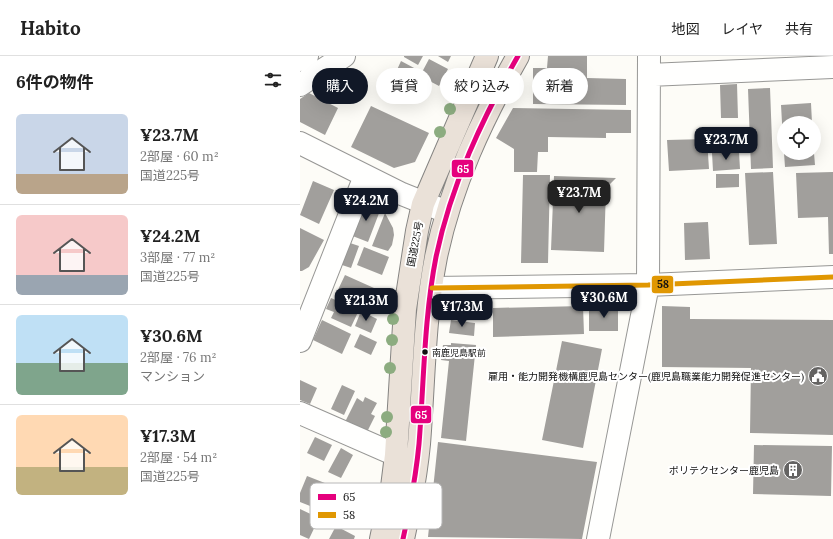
<!DOCTYPE html>
<html lang="ja">
<head>
<meta charset="utf-8">
<style>
  body { margin:0; font-family:Lora,"Noto Sans JP",serif; background:#f2f2f2; color:#222; height:100vh; display:flex; flex-direction:column; font-size:15px; white-space:nowrap }
  * { box-sizing:border-box; margin:0 }
  p { font-size:13px; color:#767676 }
  .icon { flex:none; width:22px; height:22px; fill:none; stroke:currentColor; stroke-width:2; stroke-linecap:round; stroke-linejoin:round }
  .map { position:relative; flex:1; overflow:hidden }
  .panel { display:flex; flex-direction:column; background:#fff; width:300px }
  .panel>* { flex:none }
  .banner { position:absolute; left:12px; top:12px; width:380px; height:36px; display:flex; gap:8px }
  .buttons { position:absolute; left:477px; top:60px; display:grid; gap:8px }
  .buttons a { display:grid; place-items:center; width:44px; height:44px; border-radius:50%; background:#fff; box-shadow:0 4px 16px #0002; font-size:20px }
  .price { position:absolute; translate:-50% -34px; padding:0 9px; border-radius:8px; background:#111827; color:#fff; font-size:13px; line-height:26px; filter:drop-shadow(0 1px 2px #0008) }
  .price::after { content:''; position:absolute; left:50%; top:24px; width:12px; height:9px; margin-left:-6px; background:inherit; clip-path:polygon(0 0,100% 0,50% 100%) }
  .price.active { background:#222; color:#fff }
  ul { padding:0; list-style:none }
  li { display:flex; align-items:center; gap:12px; height:100px; padding:0 16px }
  li+li { border-top:1px solid #e0e0e0 }
  li span { display:grid; place-items:center; flex:none; width:112px; height:80px; border-radius:6px; color:#555 }
  li>.icon { margin-inline-start:auto }
  span .icon { width:48px; height:48px; fill:#fffc; stroke-width:1 }
  li b { font-size:17px }
  h2 { display:flex; justify-content:space-between; align-items:center; height:48px; padding:0 16px; font-size:17px }
  .tag { padding:0 14px; border-radius:18px; background:#fff; box-shadow:0 4px 16px #0002; font-size:14px; line-height:36px }
  .tag.active { background:#111827; color:#fff }
  header { display:flex; align-items:center; gap:24px; box-sizing:border-box; height:56px; padding:0 20px; background:#fff; border-bottom:1px solid #e0e0e0 }
  header strong { font-size:19px }
  nav { display:flex; gap:22px; margin-inline-start:auto; font-size:14px }
  main { display:flex; flex:1; min-height:0 }
  .map>svg:first-child { display:block }
  .building { fill:#a19f9c }
  .lines { fill:none; stroke-linecap:round; stroke-linejoin:round }
  .minor-casing { stroke:#979795; stroke-width:24 }
  .highway-casing { stroke:#858482; stroke-width:24 }
  .minor { stroke:#fffffe; stroke-width:22 }
  .highway { stroke:#eae1d8; stroke-width:22 }
  .bus-1-casing { stroke:#fff; stroke-width:8 }
  .bus-2-casing { stroke:#fff; stroke-width:8 }
  .bus-1 { stroke:#e5007d; stroke-width:5 }
  .bus-2 { stroke:#e09702; stroke-width:5 }
  .tree { fill:#8cac80 }
  .bus-dot { fill:#111; stroke:#fff; stroke-width:1.5 }
  .labels { text-anchor:middle; dominant-baseline:central; stroke-width:4; stroke-linejoin:round; paint-order:stroke }
  .bus-label { font-size:9px; fill:#111; stroke:#fff; text-anchor:start }
  .street-label { font-size:10px; fill:#111; stroke:#fff }
  .poi-label { font-size:10px; fill:#111; stroke:#fff; text-anchor:end }
  .key { fill:#fff; stroke:#b8b8b8; stroke-width:1 }
  .key-label { font-size:11px; fill:#111 }
  .line-badge { stroke:#fff; stroke-width:1.5 }
  .badge-label { font-size:11px; text-anchor:middle; font-weight:bold; fill:#fff }
  .pale-badge-label { font-size:11px; text-anchor:middle; font-weight:bold; fill:#111 }
</style>
</head>
<body>
<header>
<strong>Habito</strong>
<nav><a>地図</a><a>レイヤ</a><a>共有</a></nav>
</header>
<main>
<section class="panel">
<h2>6件の物件<svg class="icon" aria-label="filters" viewBox="0 0 24 24"><path d="M4 7h16M4 17h16"/><circle cx="9" cy="7" r="2"/><circle cx="15" cy="17" r="2"/></svg></h2>
<ul>
<li><span style="background:linear-gradient(#c9d6e8 75%,#b9a48a 0)"><svg class="icon" aria-label="home" viewBox="0 0 24 24"><path d="M3 11l9-7 9 7M6 9v11h12V9"/></svg></span><div><b>¥23.7M</b><p>2部屋 · 60 m²</p><p>国道225号</p></div></li>
<li><span style="background:linear-gradient(#f6c9c9 75%,#9aa5b1 0)"><svg class="icon" aria-label="home" viewBox="0 0 24 24"><path d="M3 11l9-7 9 7M6 9v11h12V9"/></svg></span><div><b>¥24.2M</b><p>3部屋 · 77 m²</p><p>国道225号</p></div></li>
<li><span style="background:linear-gradient(#bfe0f5 60%,#7fa58c 0)"><svg class="icon" aria-label="home" viewBox="0 0 24 24"><path d="M3 11l9-7 9 7M6 9v11h12V9"/></svg></span><div><b>¥30.6M</b><p>2部屋 · 76 m²</p><p>マンション</p></div></li>
<li><span style="background:linear-gradient(#ffd9b3 65%,#c2b280 0)"><svg class="icon" aria-label="home" viewBox="0 0 24 24"><path d="M3 11l9-7 9 7M6 9v11h12V9"/></svg></span><div><b>¥17.3M</b><p>2部屋 · 54 m²</p><p>国道225号</p></div></li>
</ul>
</section>
<div class="map">
<svg width="533" height="483" viewBox="0 0 533 483">
  <rect width="100%" height="100%" fill="#fdfcf7"/>
  <!-- building -->
  <path class="building" d="M104,0H123L118,9L104,1Z
    M138,0H151L148,6Z
    M248,0H287V22L326,23V49L233,48V12H247Z
    M129,3L148,13L139,30L120,20Z
    M101,5L116,13L110,24L96,16Z
    M34,11L48,19L42,28L28,21Z
    M437,28L438,62H421L420,29Z
    M470,32L473,112L451,113L448,33Z
    M9,37L38,52L25,79L0,66V43Z
    M511,47L512,67H484L483,84L481,49Z
    M71,50L129,77L115,106L94,112L51,91Z
    M213,52L331,54V77H306V82L248,81V96H238L237,116H214V93L196,82Z
    M407,83L409,113L369,115L367,84Z
    M439,96L440,113L413,115L412,97Z
    M484,97H514L515,109L485,111Z
    M473,116L477,188L449,189L445,117Z
    M533,116V198H529L528,161L498,162L496,117Z
    M416,118H439V131L416,132Z
    M223,119H250L248,207H221Z
    M254,120L316,122L306,132L304,196L251,194Z
    M13,125L34,134L19,168L0,159Z
    M63,145L81,152L68,186L50,179Z
    M85,157L93,172L94,179L92,189L88,195L72,190Z
    M408,166L410,203L385,204L384,167Z
    M0,172L24,184L9,211L2,215H0Z
    M47,186L59,190L51,212L39,208Z
    M64,191L89,201L82,219L57,209Z
    M45,219L74,232L66,251L36,238Z
    M31,242L59,254L51,271L31,262L34,256L26,253Z
    M283,250L284,278L193,281V252Z
    M362,250L390,251V263L533,264V379L450,377L451,312L362,311Z
    M318,251V275H289V252Z
    M61,255L77,263L71,277L55,270Z
    M22,264L51,278L42,298L13,284Z
    M151,264L175,267L174,280L149,277Z
    M60,278L77,286L71,299L54,291Z
    M262,285L302,293L283,392L242,384Z
    M151,287L176,289L166,385L141,382L149,305L141,304L143,289H151Z
    M0,324L17,332L10,348L0,344Z
    M42,329L55,335L44,359L31,353Z
    M65,341L77,347L71,358L75,360L67,376L45,366L57,342L63,346Z
    M15,381L32,389L24,405L7,397Z
    M138,386L297,406L282,483L128,481Z
    M454,389L532,390L531,440L453,438Z
    M41,392L53,399L41,422L28,416Z
    M7,420L63,442L53,467L0,446V437Z
    M0,453L19,462L9,483L0,479Z
    M36,470L55,480L54,483H29Z"/>
  <g class="lines">
    <defs>
      <path id="minor" d="M0,4L7,0
        M349,19L533,11
        M0,29L44,0
        M0,87L102,138L147,156
        M132,232L348,229L533,221
        M0,285L65,120
        M0,357L96,399
        M298,483L348,229L349,0"/>
      <path id="highway" d="M81,483L92,431L96,399L105,253L117,175L123,148L187,0
        M103,483C110,451 116,420 119,388C124,325 124,262 136,201C151,129 182,63 218,0"/>
    </defs>
    <!-- minor casing -->
    <use href="#minor" class="minor-casing"/>
    <!-- highway casing -->
    <use href="#highway" class="highway-casing"/>
    <!-- minor -->
    <use href="#minor" class="minor"/>
    <!-- highway -->
    <use href="#highway" class="highway"/>
    <defs>
      <path id="bus-1" d="M103,483C110,451 116,420 119,388C124,325 124,262 136,201C151,129 182,63 218,0"/>
      <path id="bus-2" d="M132,232L348,229L533,221"/>
    </defs>
    <!-- bus-1 casing -->
    <use href="#bus-1" class="bus-1-casing"/>
    <!-- bus-2 casing -->
    <use href="#bus-2" class="bus-2-casing"/>
    <!-- bus-1 -->
    <use href="#bus-1" class="bus-1"/>
    <!-- bus-2 -->
    <use href="#bus-2" class="bus-2"/>
  </g>
  <!-- trees -->
  <g class="tree">
    <circle cx="157" cy="38" r="6"/>
    <circle cx="150" cy="53" r="6"/>
    <circle cx="140" cy="76" r="6"/>
    <circle cx="93" cy="263" r="6"/>
    <circle cx="92" cy="284" r="6"/>
    <circle cx="90" cy="312" r="6"/>
    <circle cx="87" cy="361" r="6"/>
    <circle cx="86" cy="376" r="6"/>
  </g>
  <!-- icons -->
  <defs>
    <symbol id="civic-disc" viewBox="-11 -11 22 22"><circle r="9.5" fill="#646362" stroke="#fff"/><path d="M-.6-6.5H3V-4.5H.6V-3L4-1V1h2V6H-6V1h2V-1L-.6-3ZM-1.2 2.5V6h2.4V2.5Z" fill="#fff"/></symbol>
    <symbol id="building-disc" viewBox="-11 -11 22 22"><circle r="9.5" fill="#646362" stroke="#fff"/><path d="M-4-6H4V6H1V3H-1V6H-4ZM-2.5-4.3h1.7v1.8h-1.7ZM.8-4.3h1.7v1.8H.8ZM-2.5-1h1.7V.8h-1.7ZM.8-1h1.7V.8H.8Z" fill="#fff"/></symbol>
  </defs>
  <g fill-rule="evenodd">
    <use href="#civic-disc" x="507" y="309" width="22" height="22"/>
    <use href="#building-disc" x="482" y="403" width="22" height="22"/>
  </g>
  <!-- markers -->
  <circle class="bus-dot" cx="125" cy="296" r="3.5"/>
  <g class="labels">
    <!-- bus labels -->
    <g class="bus-label">
      <text x="132" y="296">南鹿児島駅前</text>
    </g>
    <!-- street labels -->
    <g class="street-label">
      <text transform="translate(115 188) rotate(-79)">国道225号</text>
    </g>
    <!-- poi labels -->
    <g class="poi-label">
      <text x="504" y="320">雇用・能力開発機構鹿児島センター(鹿児島職業能力開発促進センター)</text>
      <text x="479" y="414">ポリテクセンター鹿児島</text>
    </g>
  </g>
  <!-- legend -->
  <rect x="10" y="427" width="132" height="46" rx="6" class="key"/>
  <rect x="18" y="438" width="18" height="6" fill="#e5007d"/>
  <rect x="18" y="456" width="18" height="6" fill="#e09702"/>
  <g class="key-label">
    <text x="43" y="445">65</text>
    <text x="43" y="463">58</text>
  </g>
  <g class="line-badge">
    <rect x="151" y="103" width="23" height="19" rx="4" fill="#e5007d"/>
    <rect x="351" y="219" width="23" height="19" rx="4" fill="#e09702"/>
    <rect x="110" y="349" width="22" height="19" rx="4" fill="#e5007d"/>
  </g>
  <g class="badge-label">
    <text x="163" y="117">65</text>
    <text x="121" y="363">65</text>
  </g>
  <g class="pale-badge-label">
    <text x="363" y="232">58</text>
  </g>
</svg>
<div class="buttons">
<a><svg class="icon" aria-label="locate" viewBox="0 0 24 24"><circle cx="12" cy="12" r="6"/><path d="M12 2v4M12 18v4M2 12h4M18 12h4"/></svg></a>
</div>
<b class="price" style="left:426px;top:105px">¥23.7M</b>
<b class="price active" style="left:279px;top:158px">¥23.7M</b>
<b class="price" style="left:66px;top:166px">¥24.2M</b>
<b class="price" style="left:304px;top:263px">¥30.6M</b>
<b class="price" style="left:66px;top:266px">¥21.3M</b>
<b class="price" style="left:162px;top:272px">¥17.3M</b>
<div class="banner">
<a class="tag active">購入</a>
<a class="tag">賃貸</a>
<a class="tag">絞り込み</a>
<a class="tag">新着</a>
</div>
</div>
</main>
</body>
</html>
